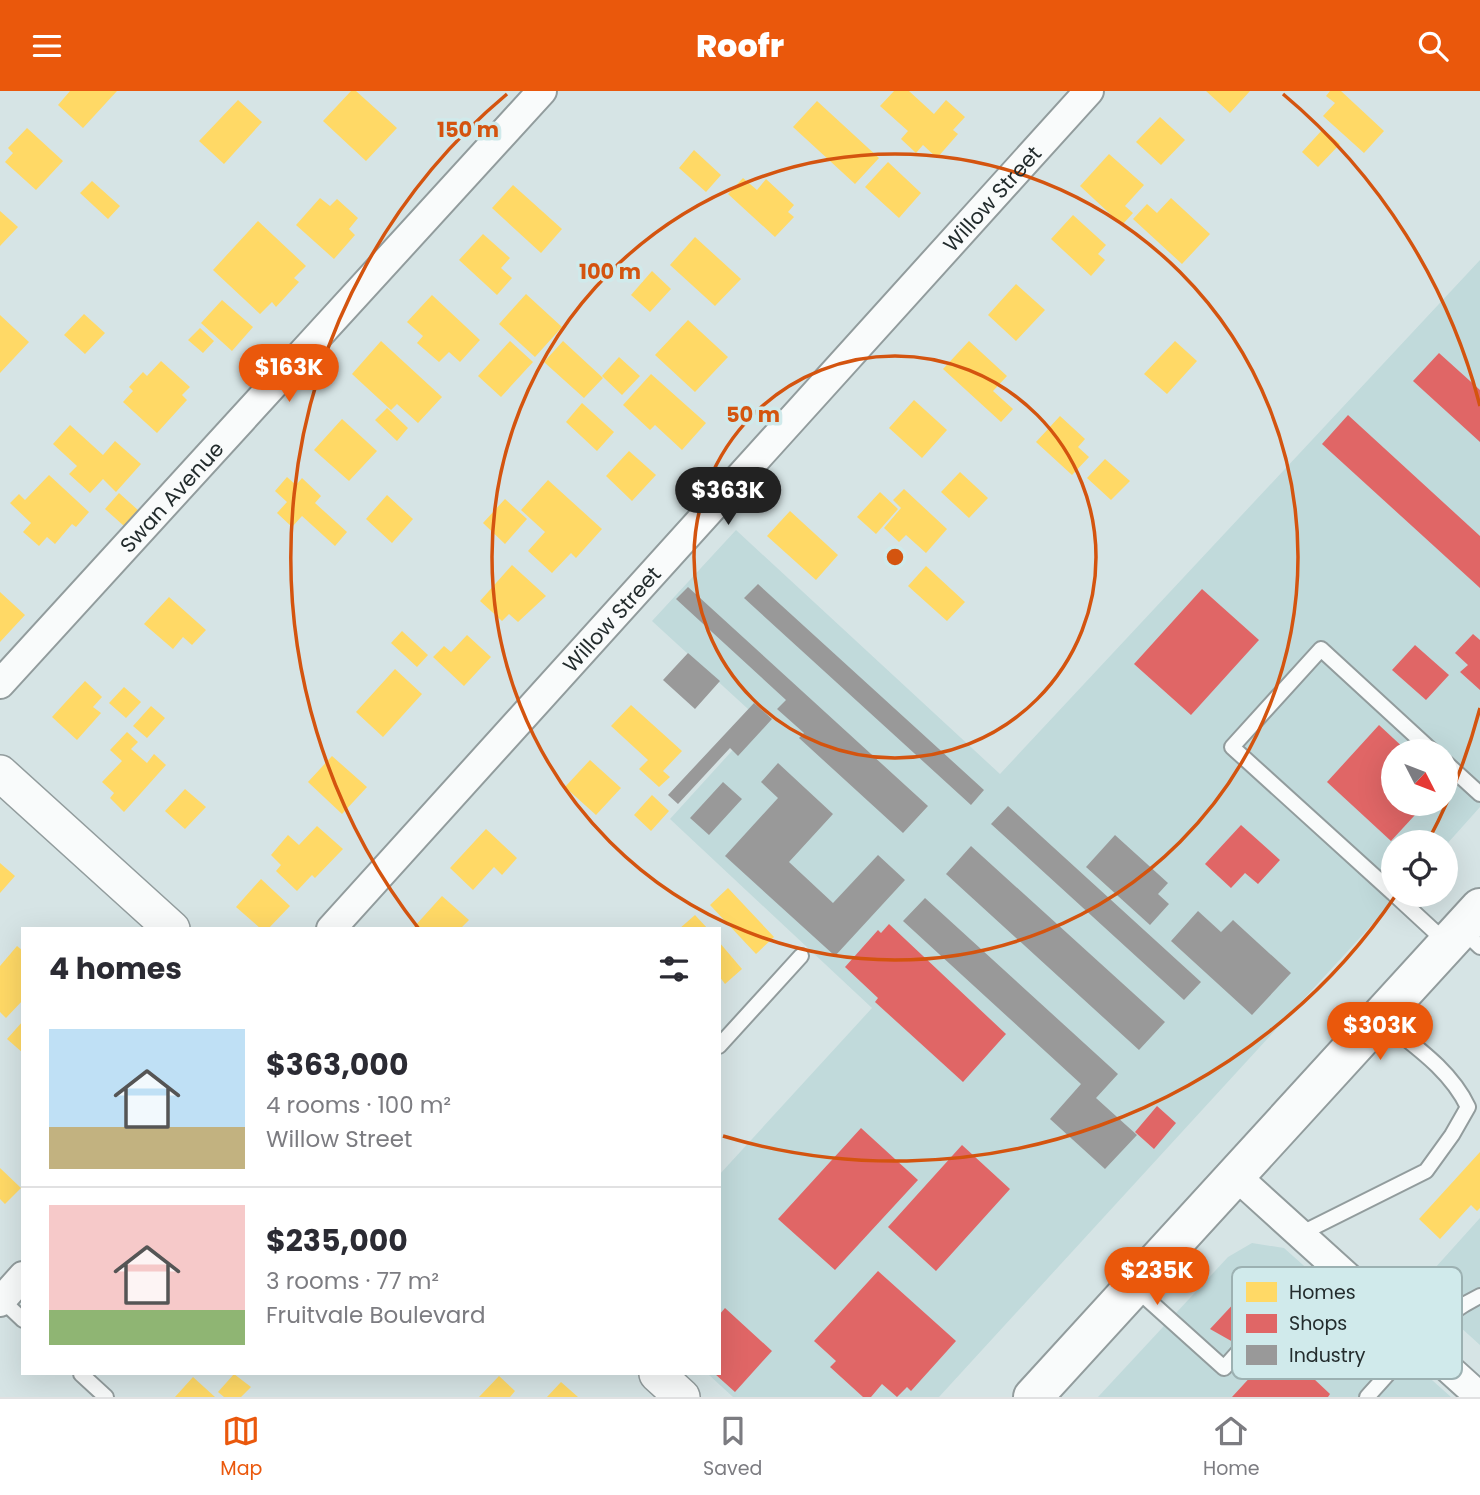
<!DOCTYPE html>
<html lang="en">
<head>
<meta charset="utf-8">
<style>
  body { margin:0; font-family:Poppins,sans-serif; background:#f2f2f3; color:#2b2b33; height:100vh; display:flex; flex-direction:column; font-size:26px; white-space:nowrap }
  * { box-sizing:border-box; margin:0 }
  p { font-size:23px; color:#7c7c81 }
  .icon { flex:none; width:38px; height:38px; fill:none; stroke:currentColor; stroke-width:2; stroke-linecap:round; stroke-linejoin:round }
  .map { position:relative; flex:1; overflow:hidden }
  .drawer { position:absolute; left:21px; top:836px; width:700px; height:448px; display:flex; flex-direction:column; background:#fff; border-radius:0px; box-shadow:0 7px 28px #0002 }
  .drawer>* { flex:none }
  .needle { width:46px; rotate:132deg }
  .buttons { position:absolute; left:1381px; top:648px; display:grid; gap:14px }
  .buttons a { display:grid; place-items:center; width:77px; height:77px; border-radius:50%; background:#fff; box-shadow:0 7px 28px #0002; font-size:35px }
  .price { position:absolute; translate:-50% -60px; padding:0 16px; border-radius:24px; background:#ea580c; color:#fff; font-size:23px; line-height:46px; filter:drop-shadow(0 2px 4px #0008) }
  .price::after { content:''; position:absolute; left:50%; top:42px; width:21px; height:16px; margin-left:-10px; background:inherit; clip-path:polygon(0 0,100% 0,50% 100%) }
  .price.selected { background:#222; color:#fff }
  ul { padding:0; list-style:none }
  li { display:flex; align-items:center; gap:21px; height:175px; padding:0 28px }
  li+li { border-top:2px solid #e1e1e2 }
  li span { display:grid; place-items:center; flex:none; width:196px; height:140px; border-radius:0px; color:#555 }
  li>.icon { margin-inline-start:auto }
  span .icon { width:84px; height:84px; fill:#fffc; stroke-width:1 }
  li b { font-size:30px }
  h2 { display:flex; justify-content:space-between; align-items:center; height:84px; padding:0 28px; font-size:30px }
  header { display:flex; justify-content:space-between; align-items:center; height:91px; padding:0 28px; background:#ea580c; color:#fff; font-size:32px; font-weight:800 }
  .menu { display:flex; justify-content:space-around; align-items:center; height:98px; border-top:2px solid #e1e1e2; background:#fff; font-size:19px; color:#7c7c81 }
  .menu a { display:grid; justify-items:center; gap:4px }
  .menu .selected { color:#ea580c }
  .map>svg:first-child { display:block }
  .built { fill:#c1dadb; fill-rule:evenodd }
  .homes { fill:#ffd966 }
  .shops { fill:#e06666 }
  .industry { fill:#999 }
  .lines { fill:none; stroke-linecap:round; stroke-linejoin:round }
  .service-casing { stroke:#929c9d; stroke-width:18 }
  .minor-casing { stroke:#929c9d; stroke-width:32 }
  .tertiary-casing { stroke:#929c9d; stroke-width:38 }
  .secondary-casing { stroke:#929c9d; stroke-width:42 }
  .service { stroke:#f9fbfb; stroke-width:14 }
  .minor { stroke:#f9fbfb; stroke-width:28 }
  .tertiary { stroke:#f9fbfb; stroke-width:35 }
  .secondary { stroke:#f9fbfb; stroke-width:38 }
  .ring { fill:none; stroke:#d4540f; stroke-width:3.5 }
  .labels { text-anchor:middle; dominant-baseline:central; stroke-width:7; stroke-linejoin:round; paint-order:stroke }
  .street-label { font-size:21px; fill:#232c2d; stroke:#d0eaeb }
  .key { fill:#d0eaeb; stroke:#9cb1b2; stroke-width:2 }
  .key-label { font-size:19px; fill:#232c2d }
  .centre { fill:#d4540f; stroke:#d0eaeb; stroke-width:3.5 }
  .ring-label { font-size:21px; text-anchor:middle; font-weight:bold; fill:#d4540f; stroke:#d0eaeb; stroke-width:7; stroke-linejoin:round; paint-order:stroke }
</style>
</head>
<body>
<header><svg class="icon" aria-label="menu" viewBox="0 0 24 24"><path d="M4 6h16M4 12h16M4 18h16"/></svg>Roofr<svg class="icon" aria-label="search" viewBox="0 0 24 24"><circle cx="10" cy="10" r="6"/><path d="M15 15l6 6"/></svg></header>
<div class="map">
<svg width="1480" height="1306" viewBox="0 0 1480 1306">
  <rect width="100%" height="100%" fill="#d6e4e5"/>
  <!-- built -->
  <path class="built" d="M1480,169V716L1446,754V751H1393V803H1400L939,1306H733L708,1283H719V1084L872,917L670,728L760,629L652,530L736,439L1000,683ZM1393,660H1446V712H1393Z
    M1480,1127V1254L1417,1197Z
    M1252,1152L1284,1157L1451,1306H1098L1228,1166Z"/>
  <!-- homes -->
  <path class="homes" d="M70,0H117L83,37L58,14Z
    M351,0H356L397,37L366,70L323,30Z
    M894,0H909L934,23L946,9L965,26L953,39L958,43L937,67L923,54L916,62L901,48L908,40L880,15Z
    M1206,0H1250L1230,22Z
    M1330,0H1341L1384,40L1364,62L1323,25L1335,12L1326,5Z
    M238,9L262,31L224,73L199,50Z
    M817,10L879,67L855,93L793,36Z
    M1160,26L1185,49L1161,74L1136,51Z
    M27,37L63,70L36,99L5,71L13,62L8,57Z
    M1323,38L1340,53L1318,76L1302,61Z
    M694,59L721,84L706,101L679,77Z
    M1109,63L1144,94L1125,115L1133,122L1122,134L1080,95Z
    M888,71L921,102L899,127L865,96Z
    M743,87L757,99L766,88L794,114L788,121L794,126L775,146L728,103Z
    M92,90L120,115L108,128L80,102Z
    M513,94L562,138L541,162L492,117Z
    M320,107L330,115L337,108L358,127L349,138L355,144L334,168L296,134Z
    M1171,107L1210,143L1182,173L1133,128L1147,113L1157,122Z
    M0,120L18,136L0,155Z
    M1073,124L1106,154L1098,163L1105,169L1091,185L1051,148Z
    M258,130L306,175L294,187L299,191L276,216L272,211L260,223L213,179Z
    M483,143L510,167L501,177L512,187L497,204L459,169Z
    M695,146L741,188L715,215L670,174Z
    M652,180L671,198L650,221L631,204Z
    M1016,193L1045,219L1016,250L988,224Z
    M526,203L562,236L535,266L499,233Z
    M432,204L480,249L460,271L449,261L439,271L417,252L423,245L407,231Z
    M222,209L253,236L232,260L201,232Z
    M84,223L105,242L85,263L64,244Z
    M0,224L29,251L0,282Z
    M688,229L728,266L695,301L655,264Z
    M200,237L214,250L203,262L188,249Z
    M381,250L442,306L418,332L397,313L391,319L352,283Z
    M510,250L533,271L501,306L478,285Z
    M563,250L603,287L584,307L544,271Z
    M969,250L1007,285L993,300L1013,318L1001,331L943,278Z
    M1175,250L1197,270L1167,303L1144,283Z
    M619,266L640,285L622,304L602,285Z
    M161,270L190,296L182,304L187,309L157,342L123,311L133,300L129,296L143,281L147,285Z
    M651,283L706,332L682,359L655,334L650,339L623,314Z
    M914,309L947,339L922,367L889,337Z
    M582,312L614,341L597,360L566,331Z
    M387,317L408,337L397,350L375,329Z
    M1060,325L1085,348L1078,356L1089,366L1072,384L1036,351Z
    M342,328L377,360L349,390L314,359Z
    M70,334L103,364L115,350L141,373L116,401L103,388L90,402L69,383L77,375L53,353Z
    M629,360L656,384L632,410L606,385Z
    M1105,368L1130,390L1111,409L1087,387Z
    M960,381L988,407L969,427L941,401Z
    M49,384L89,421L76,436L72,433L55,453L47,446L39,455L23,441L31,432L10,412L19,403L25,409Z
    M287,386L296,394L302,387L321,405L315,412L347,441L335,455L302,425L292,436L277,422L287,411L275,400Z
    M548,389L602,438L576,467L571,462L552,482L528,460L545,441L521,419Z
    M904,398L947,438L926,462L906,444L899,451L884,437L901,417L893,409Z
    M880,401L898,418L876,443L857,426Z
    M119,402L139,420L124,435L105,418Z
    M387,404L413,428L392,452L366,428Z
    M505,408L527,428L505,453L483,432Z
    M790,420L838,464L816,489L767,445Z
    M512,474L546,505L518,531L509,523L502,530L480,510Z
    M926,475L965,511L947,530L908,495Z
    M0,501L25,524L0,551Z
    M169,506L206,539L192,554L183,546L173,558L144,533Z
    M402,540L428,564L417,576L391,552Z
    M467,544L491,566L464,595L433,566L444,555L451,561Z
    M395,578L422,603L383,646L356,621Z
    M85,590L102,606L93,616L101,622L77,649L52,626Z
    M124,596L141,611L126,627L109,612Z
    M631,614L682,660L663,680L670,686L659,696L639,678L648,669L611,635Z
    M151,615L165,627L147,647L133,635Z
    M127,641L138,651L131,658L147,672L154,663L166,674L124,721L110,707L114,702L102,691L122,670L110,659Z
    M332,665L367,696L342,723L308,691Z
    M590,669L621,697L596,724L565,696Z
    M185,698L206,716L185,738L165,720Z
    M652,704L669,720L651,740L634,724Z
    M317,735L343,758L315,787L312,784L297,800L276,780L281,774L271,764L288,744L299,754Z
    M486,738L517,767L502,784L494,776L473,799L450,777Z
    M0,772L15,785L0,802Z
    M261,788L290,815L268,838H261L236,816Z
    M728,797L774,846L756,863L710,814Z
    M442,805L469,829L460,838H416L414,836Z
    M695,824L708,838H679Z
    M719,851L742,878L725,893L719,885Z
    M17,855L23,860V909L6,927L0,921V875Z
    M23,930V962L7,948Z
    M1480,1061V1117L1477,1120L1471,1114L1440,1148L1419,1128Z
    M0,1077L21,1097L5,1113L0,1108Z
    M234,1283L251,1296L241,1306H224L218,1301Z
    M499,1285L515,1300L510,1306H479Z
    M193,1286L215,1306H175Z
    M561,1291L578,1306H547Z"/>
  <!-- shops -->
  <path class="shops" d="M1439,262L1480,299V351L1413,290Z
    M1348,324L1480,445V497L1322,353Z
    M1202,498L1259,549L1191,624L1134,573Z
    M1473,543L1480,549V599L1460,581L1468,574L1455,562Z
    M1415,554L1449,584L1426,609L1392,579Z
    M1379,634L1407,660H1393V712H1426L1391,750L1327,691Z
    M1241,734L1280,769L1258,793L1245,782L1231,797L1205,773Z
    M889,833L1006,943L963,991L875,911L878,907L845,876L878,839L881,842Z
    M1157,1015L1176,1032L1154,1058L1135,1041Z
    M861,1037L918,1089L835,1179L778,1128Z
    M962,1054L1010,1098L936,1180L888,1136Z
    M1265,1179L1289,1189L1233,1251L1210,1238Z
    M878,1180L956,1250L911,1300L907,1296L897,1306L882,1293L871,1306H863L830,1276L836,1270L814,1250Z
    M725,1217L772,1260L735,1301L715,1283H719V1224Z
    M1279,1255L1330,1303L1328,1306H1232Z"/>
  <!-- industry -->
  <path class="industry" d="M758,493L984,699L971,714L744,507Z
    M688,496L928,715L903,742L799,647L804,642L777,618L786,609L676,508Z
    M688,562L720,590L695,618L663,589Z
    M754,612L772,628L738,665L730,657L678,713L668,704Z
    M778,672L833,723L789,771L833,812L878,764L905,789L835,865L725,765L778,707L761,691Z
    M723,691L742,708L709,744L690,727Z
    M1008,715L1201,891L1184,909L991,733Z
    M1115,744L1168,792L1158,803L1169,813L1150,834L1086,776Z
    M971,755L1165,931L1139,959L946,783Z
    M925,807L1118,983L1096,1007L1137,1044L1105,1078L1050,1028L1081,993L903,830Z
    M1198,820L1221,841L1233,829L1291,882L1252,924L1171,850Z"/>
  <g class="lines">
    <defs>
      <path id="service" d="M1446,672L1480,703
        M1393,802L1232,656L1321,558L1432,660
        M1394,803L1447,852
        M1462,839L1480,856
        M719,955L801,865
        M1300,1143L1426,1080L1452,1044L1468,1016C1450,978 1413,954 1381,928
        M1135,1197L1224,1277L1291,1202L1349,1254L1382,1217
        M2,1209L23,1229
        M81,1283L106,1306
        M1367,1306C1401,1269 1434,1227 1480,1205"/>
      <g id="minor">
        <path id="s1" d="M0,593L542,0"/>
        <path id="s2" d="M331,838L1089,0"/>
        <path d="M1236,1085L1480,1306"/>
        <path d="M0,1211L23,1185"/>
      </g>
      <path id="tertiary" d="M0,682L172,838
        M657,1283L682,1306"/>
      <path id="secondary" d="M1033,1306L1480,817"/>
    </defs>
    <!-- service casing -->
    <use href="#service" class="service-casing"/>
    <!-- minor casing -->
    <use href="#minor" class="minor-casing"/>
    <!-- tertiary casing -->
    <use href="#tertiary" class="tertiary-casing"/>
    <!-- secondary casing -->
    <use href="#secondary" class="secondary-casing"/>
    <!-- service -->
    <use href="#service" class="service"/>
    <!-- minor -->
    <use href="#minor" class="minor"/>
    <!-- tertiary -->
    <use href="#tertiary" class="tertiary"/>
    <!-- secondary -->
    <use href="#secondary" class="secondary"/>
  </g>
  <!-- distance rings -->
  <g class="ring">
    <circle cx="895" cy="466" r="201"/>
    <circle cx="895" cy="466" r="403"/>
    <path d="M1480 617A604 604 0 0 1 1428 750M1396 804A604 604 0 0 1 723 1045M419 838A604 604 0 0 1 507 3M1283 3A604 604 0 0 1 1480 315"/>
  </g>
  <g class="labels">
    <!-- street labels -->
    <g class="street-label">
      <text stroke="none"><textPath href="#s2" startOffset="985">Willow Street</textPath></text>
      <text stroke="none"><textPath href="#s1" startOffset="254">Swan Avenue</textPath></text>
      <text stroke="none"><textPath href="#s2" startOffset="418">Willow Street</textPath></text>
    </g>
  </g>
  <!-- legend -->
  <rect x="1232" y="1176" width="230" height="112" rx="10" class="key"/>
  <rect x="1246" y="1191" width="31" height="20" fill="#ffd966"/>
  <rect x="1246" y="1223" width="31" height="19" fill="#e06666"/>
  <rect x="1246" y="1254" width="31" height="20" fill="#999"/>
  <g class="key-label">
    <text x="1289" y="1208">Homes</text>
    <text x="1289" y="1239">Shops</text>
    <text x="1289" y="1271">Industry</text>
  </g>
  <circle cx="895" cy="466" r="10" class="centre"/>
  <g class="ring-label">
    <text x="468" y="46">150 m</text>
    <text x="610" y="188">100 m</text>
    <text x="753" y="331">50 m</text>
  </g>
</svg>
<div class="buttons">
<a><svg class="needle" viewBox="-14 -14 28 28"><path d="M0-13l5 13h-10z" fill="#e53935"/><path d="M0 13l5-13h-10z" fill="#7c7c81"/></svg></a>
<a><svg class="icon" aria-label="locate" viewBox="0 0 24 24"><circle cx="12" cy="12" r="6"/><path d="M12 2v4M12 18v4M2 12h4M18 12h4"/></svg></a>
</div>
<b class="price" style="left:289px;top:313px">$163K</b>
<b class="price selected" style="left:728px;top:436px">$363K</b>
<b class="price" style="left:1380px;top:971px">$303K</b>
<b class="price" style="left:1157px;top:1216px">$235K</b>
<section class="drawer">
<h2>4 homes<svg class="icon" aria-label="filters" viewBox="0 0 24 24"><path d="M4 7h16M4 17h16"/><circle cx="9" cy="7" r="2"/><circle cx="15" cy="17" r="2"/></svg></h2>
<ul>
<li><span style="background:linear-gradient(#bfe0f5 70%,#c2b280 0)"><svg class="icon" aria-label="home" viewBox="0 0 24 24"><path d="M3 11l9-7 9 7M6 9v11h12V9"/></svg></span><div><b>$363,000</b><p>4 rooms · 100 m²</p><p>Willow Street</p></div></li>
<li><span style="background:linear-gradient(#f6c9c9 75%,#8fb573 0)"><svg class="icon" aria-label="home" viewBox="0 0 24 24"><path d="M3 11l9-7 9 7M6 9v11h12V9"/></svg></span><div><b>$235,000</b><p>3 rooms · 77 m²</p><p>Fruitvale Boulevard</p></div></li>
</ul>
</section>
</div>
<nav class="menu">
<a class="selected"><svg class="icon" aria-label="map" viewBox="0 0 24 24"><path d="M3 6l6-2 6 2 6-2v14l-6 2-6-2-6 2zM9 4v14M15 6v14"/></svg>Map</a>
<a><svg class="icon" aria-label="saved" viewBox="0 0 24 24"><path d="M7 4h10v16l-5-4-5 4z"/></svg>Saved</a>
<a><svg class="icon" aria-label="home" viewBox="0 0 24 24"><path d="M3 11l9-7 9 7M6 9v11h12V9"/></svg>Home</a>
</nav>
</body>
</html>
